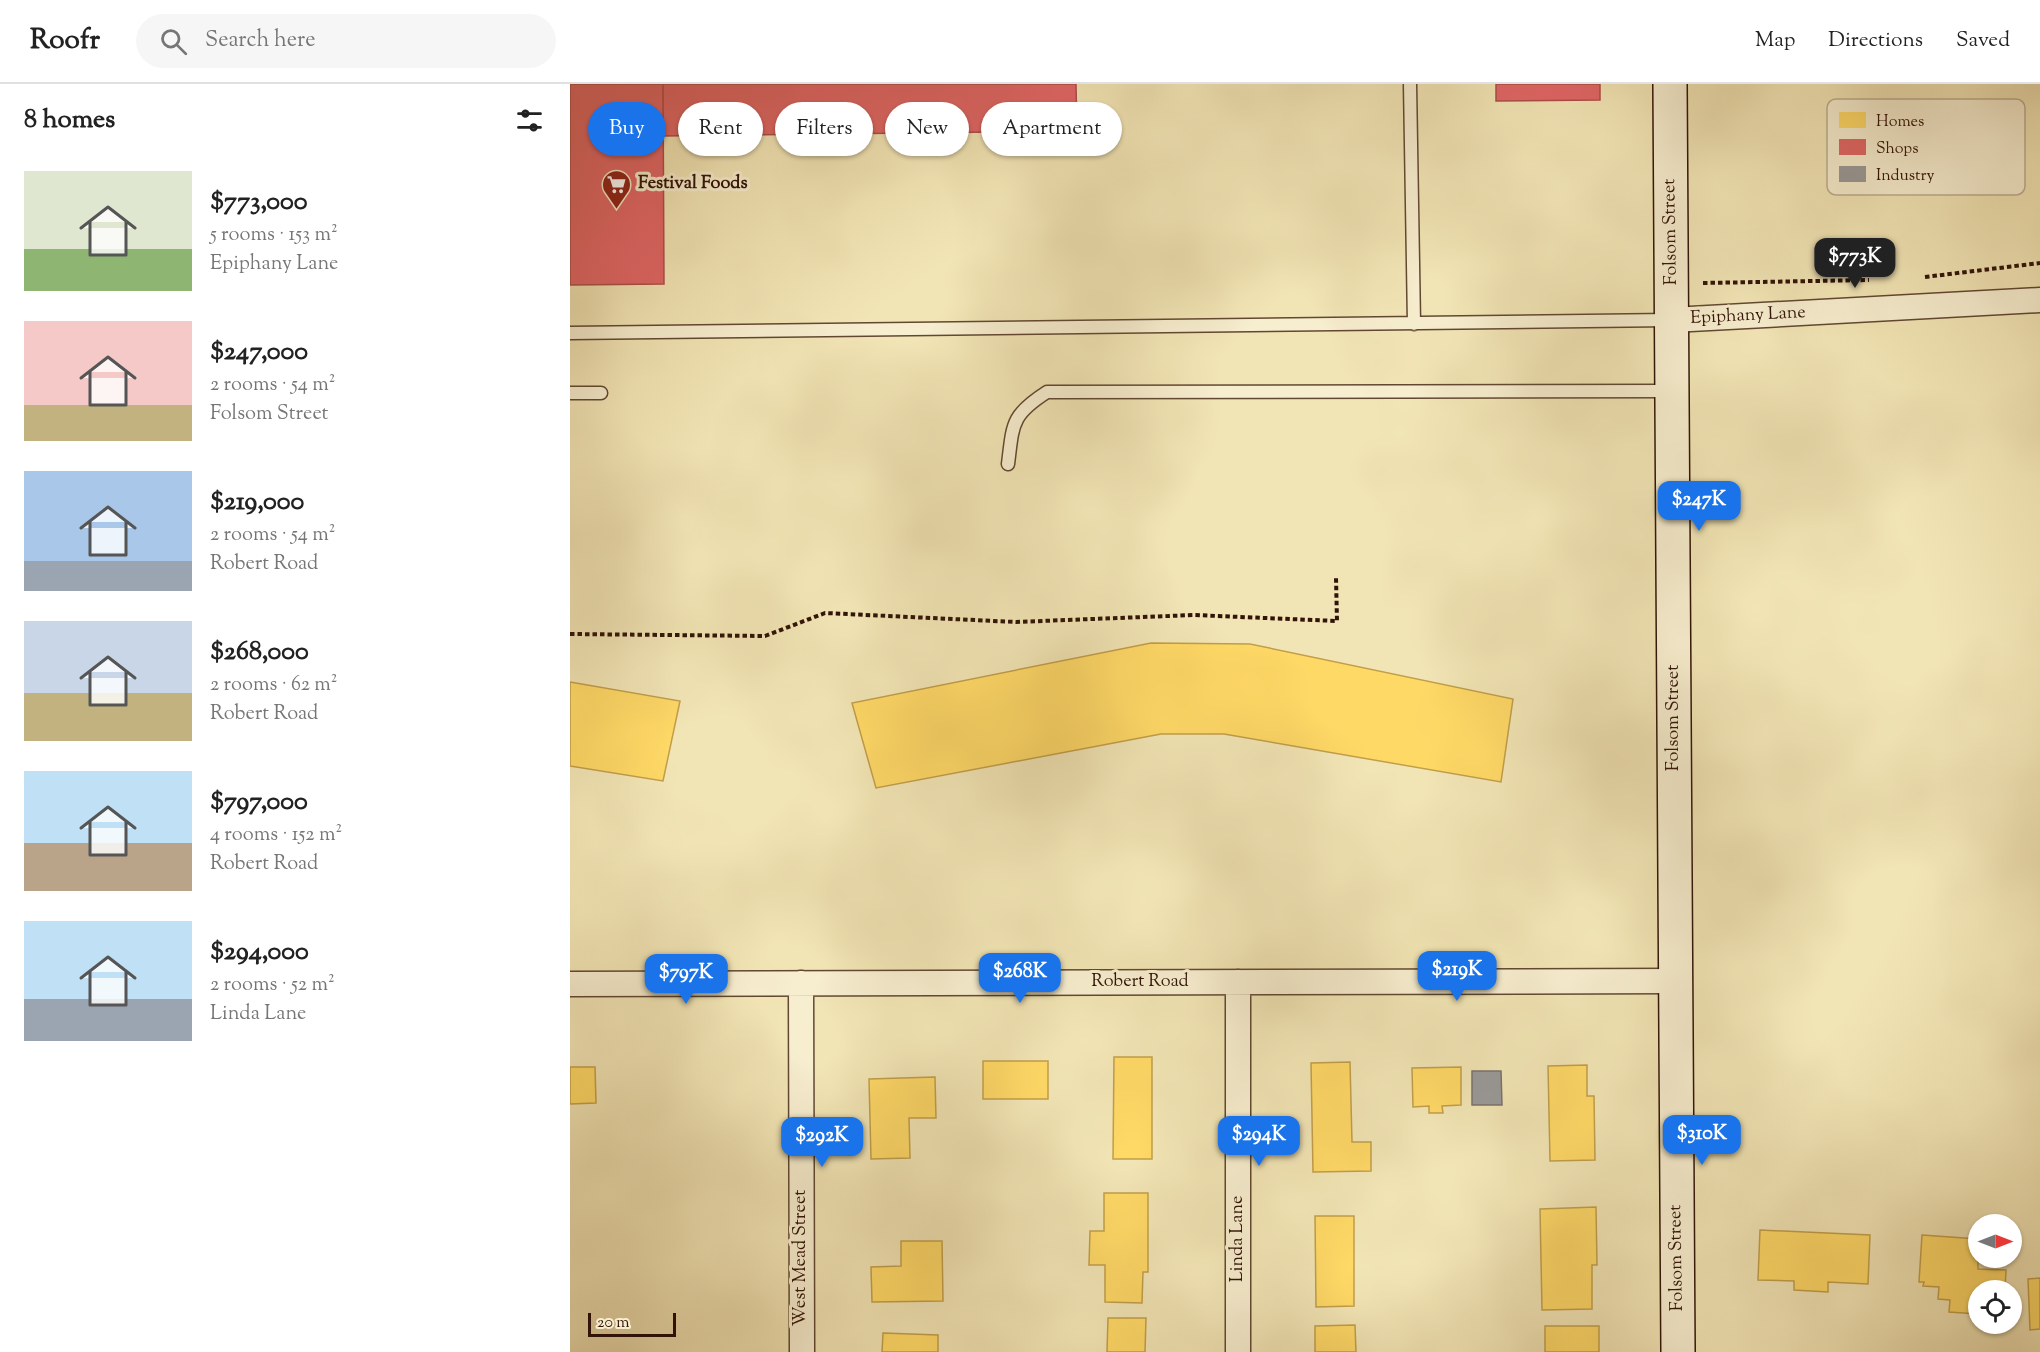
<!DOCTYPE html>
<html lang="en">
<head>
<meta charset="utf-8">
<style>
  body { margin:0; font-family:"Sorts Mill Goudy",serif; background:#f6f6f6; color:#222; height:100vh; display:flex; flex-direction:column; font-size:22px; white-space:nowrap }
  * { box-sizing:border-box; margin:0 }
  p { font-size:20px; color:#767676 }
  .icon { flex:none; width:33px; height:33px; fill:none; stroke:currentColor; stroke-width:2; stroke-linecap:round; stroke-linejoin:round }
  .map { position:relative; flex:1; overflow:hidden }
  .side { display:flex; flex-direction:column; background:#fff; width:570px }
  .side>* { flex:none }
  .guide { position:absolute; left:18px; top:18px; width:570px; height:54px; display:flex; gap:12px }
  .needle { width:39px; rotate:90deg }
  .controls { position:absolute; left:1398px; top:1130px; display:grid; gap:12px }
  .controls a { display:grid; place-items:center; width:54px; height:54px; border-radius:50%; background:#fff; box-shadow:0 2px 4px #0004; font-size:30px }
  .scale { position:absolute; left:18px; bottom:15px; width:88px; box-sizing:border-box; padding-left:6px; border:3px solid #311407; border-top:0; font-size:16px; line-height:21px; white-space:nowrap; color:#311407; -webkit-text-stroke:4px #f7eecf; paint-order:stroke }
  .price { position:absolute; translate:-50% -51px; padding:0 14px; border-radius:12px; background:#1a73e8; color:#fff; font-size:20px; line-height:39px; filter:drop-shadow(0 2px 3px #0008) }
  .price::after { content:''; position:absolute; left:50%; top:36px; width:18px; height:14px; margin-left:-9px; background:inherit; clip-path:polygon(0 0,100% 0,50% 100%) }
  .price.current { background:#222; color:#fff }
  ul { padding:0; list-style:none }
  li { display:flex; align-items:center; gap:18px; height:150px; padding:0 24px }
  li span { display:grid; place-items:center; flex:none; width:168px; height:120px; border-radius:0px; color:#555 }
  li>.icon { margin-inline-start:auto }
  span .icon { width:72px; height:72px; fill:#fffc; stroke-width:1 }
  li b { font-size:26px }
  h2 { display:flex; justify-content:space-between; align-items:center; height:72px; padding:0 24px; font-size:26px }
  .chip { padding:0 21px; border-radius:27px; background:#fff; box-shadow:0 2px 4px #0004; font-size:21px; line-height:54px }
  .chip.current { background:#1a73e8; color:#fff }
  header { display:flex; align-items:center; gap:36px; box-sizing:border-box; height:84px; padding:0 30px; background:#fff; border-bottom:2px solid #e0e0e0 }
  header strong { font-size:28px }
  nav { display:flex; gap:33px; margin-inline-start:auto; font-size:21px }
  .search { width:420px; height:54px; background:#f6f6f6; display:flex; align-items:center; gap:15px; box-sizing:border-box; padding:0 21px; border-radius:33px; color:#767676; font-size:22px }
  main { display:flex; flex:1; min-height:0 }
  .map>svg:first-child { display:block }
  .homes { fill:#ffd966; stroke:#c19e4a; stroke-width:1.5 }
  .shops { fill:#e06666; stroke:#ac4d4a; stroke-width:1.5 }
  .industry { fill:#999; stroke:#7a716d; stroke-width:1.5 }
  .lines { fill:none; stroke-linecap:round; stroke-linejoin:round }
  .lane-casing { stroke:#614832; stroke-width:15 }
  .street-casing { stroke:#614832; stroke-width:27 }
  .secondary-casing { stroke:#311407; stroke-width:36 }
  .path { stroke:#311407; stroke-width:4; stroke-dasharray:4.5 3; stroke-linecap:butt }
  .lane { stroke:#f7eecf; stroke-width:12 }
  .street { stroke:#f7eecf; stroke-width:24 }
  .secondary { stroke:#f7eecf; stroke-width:33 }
  .labels { text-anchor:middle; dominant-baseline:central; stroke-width:6; stroke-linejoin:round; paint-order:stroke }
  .poi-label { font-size:18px; font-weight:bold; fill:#311407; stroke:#f7eecf; text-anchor:start }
  .street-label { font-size:18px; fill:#311407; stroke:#f7eecf }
  .key { fill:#f7eecf; stroke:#bcad93; stroke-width:1.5 }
  .key-label { font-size:16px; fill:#311407 }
</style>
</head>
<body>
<header>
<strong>Roofr</strong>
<div class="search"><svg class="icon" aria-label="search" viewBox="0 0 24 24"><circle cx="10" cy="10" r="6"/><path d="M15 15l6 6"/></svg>Search here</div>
<nav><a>Map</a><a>Directions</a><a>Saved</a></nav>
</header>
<main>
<section class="side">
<h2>8 homes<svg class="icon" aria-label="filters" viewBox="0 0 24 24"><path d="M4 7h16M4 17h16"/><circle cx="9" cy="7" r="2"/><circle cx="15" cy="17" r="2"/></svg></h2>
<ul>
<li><span style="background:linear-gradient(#dfe7d0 65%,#8fb573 0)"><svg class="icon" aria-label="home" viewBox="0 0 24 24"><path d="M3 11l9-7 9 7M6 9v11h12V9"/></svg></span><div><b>$773,000</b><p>5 rooms · 153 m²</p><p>Epiphany Lane</p></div></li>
<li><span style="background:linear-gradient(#f6c9c9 70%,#c2b280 0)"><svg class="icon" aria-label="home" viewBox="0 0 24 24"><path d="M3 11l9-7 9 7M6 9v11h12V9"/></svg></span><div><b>$247,000</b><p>2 rooms · 54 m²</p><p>Folsom Street</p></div></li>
<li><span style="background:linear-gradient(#a9c7e8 75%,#9aa5b1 0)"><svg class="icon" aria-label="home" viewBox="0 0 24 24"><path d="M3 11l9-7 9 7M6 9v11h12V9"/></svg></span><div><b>$219,000</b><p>2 rooms · 54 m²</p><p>Robert Road</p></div></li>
<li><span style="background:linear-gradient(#c9d6e8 60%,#c2b280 0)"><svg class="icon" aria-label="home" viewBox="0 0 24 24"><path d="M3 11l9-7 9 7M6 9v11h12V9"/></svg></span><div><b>$268,000</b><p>2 rooms · 62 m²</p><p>Robert Road</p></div></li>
<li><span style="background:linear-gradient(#bfe0f5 60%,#b9a48a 0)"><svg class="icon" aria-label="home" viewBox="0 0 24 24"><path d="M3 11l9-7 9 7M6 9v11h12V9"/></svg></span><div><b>$797,000</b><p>4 rooms · 152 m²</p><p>Robert Road</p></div></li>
<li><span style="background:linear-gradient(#bfe0f5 65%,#9aa5b1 0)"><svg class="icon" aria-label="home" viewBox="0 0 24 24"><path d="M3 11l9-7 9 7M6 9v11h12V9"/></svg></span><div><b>$294,000</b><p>2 rooms · 52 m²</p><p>Linda Lane</p></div></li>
</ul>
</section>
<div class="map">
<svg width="1470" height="1268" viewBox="0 0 1470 1268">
  <rect width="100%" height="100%" fill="#f2e5b5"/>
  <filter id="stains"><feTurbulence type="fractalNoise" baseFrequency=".00333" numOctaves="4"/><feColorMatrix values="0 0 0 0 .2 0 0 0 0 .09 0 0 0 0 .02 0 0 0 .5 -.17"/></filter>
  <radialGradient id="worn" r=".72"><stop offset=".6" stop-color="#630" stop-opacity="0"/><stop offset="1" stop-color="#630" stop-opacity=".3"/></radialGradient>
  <!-- homes -->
  <path class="homes" d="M581,559L680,560L943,615L931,698L654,650H591L306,704L282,619Z
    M0,598L110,617L93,697L0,682Z
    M544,973H582V1075H543Z
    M413,977H478V1015H413Z
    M780,978L782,1058H801V1087L743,1088L741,979Z
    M1017,981V1012H1024L1025,1076L980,1077L978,982Z
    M0,983H25L26,1019L0,1020Z
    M891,983V1021L872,1022L873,1029H859V1022L843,1023L842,984Z
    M365,993L366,1034H339L340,1074L301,1075L299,995Z
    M534,1109H578V1188H573L572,1219L535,1218V1181H519L520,1147H534Z
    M1026,1123L1027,1181H1022V1225L972,1226L970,1125Z
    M745,1132H784V1222L746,1223Z
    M1190,1146L1300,1151L1298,1200L1258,1198V1208L1224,1206V1197L1188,1196Z
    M1352,1151L1408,1155V1185L1436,1186L1435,1206H1408V1230L1379,1228L1380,1216L1368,1215L1369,1203L1353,1202L1354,1198H1349Z
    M331,1157H372L373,1217L302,1218L301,1183L331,1182Z
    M1470,1194V1245L1460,1246L1458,1195Z
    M538,1234H576L575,1268H537Z
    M785,1241L786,1268H745V1242Z
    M975,1242H1029V1268H975Z
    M313,1249L368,1251V1268H312Z"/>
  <!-- shops -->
  <path class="shops" d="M0,0H93L94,200L0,201Z
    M93,0H506L507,47L93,52Z
    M926,0H1030V16L926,17Z"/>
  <!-- industry -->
  <path class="industry" d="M902,987H931L932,1021H902Z"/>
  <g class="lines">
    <defs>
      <path id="lane" d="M840,0L844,240
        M0,249L1100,236
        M0,309H31
        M438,380C443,340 441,331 477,308L1102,307"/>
      <path id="street" d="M1102,236L1470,216
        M231,899L232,1268
        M0,900L1105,897
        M668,1268V898"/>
      <path id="secondary" d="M1100,0L1108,1268"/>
    </defs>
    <!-- lane casing -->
    <use href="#lane" class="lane-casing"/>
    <!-- street casing -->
    <use href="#street" class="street-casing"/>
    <!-- secondary casing -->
    <use href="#secondary" class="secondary-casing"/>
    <!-- path -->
    <path class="path" d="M1355,193L1470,179
      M1133,199L1299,196
      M0,550L195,552L255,529L446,538L624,531L767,537L766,494"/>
    <!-- lane -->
    <use href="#lane" class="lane"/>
    <!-- street -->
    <use href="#street" class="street"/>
    <!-- secondary -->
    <use href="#secondary" class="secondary"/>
  </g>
  <!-- icons -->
  <defs>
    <symbol id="supermarket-pin" viewBox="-11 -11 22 30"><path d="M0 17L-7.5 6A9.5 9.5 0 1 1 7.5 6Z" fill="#8f2418" stroke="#f7eecf"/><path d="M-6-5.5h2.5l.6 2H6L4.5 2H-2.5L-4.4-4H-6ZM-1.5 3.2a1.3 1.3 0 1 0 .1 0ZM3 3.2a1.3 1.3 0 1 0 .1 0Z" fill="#fff"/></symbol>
  </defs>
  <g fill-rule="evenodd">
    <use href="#supermarket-pin" x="30" y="84" width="33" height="45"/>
  </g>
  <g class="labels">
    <!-- poi labels -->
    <g class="poi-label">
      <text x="68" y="100">Festival Foods</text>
    </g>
    <!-- street labels -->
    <g class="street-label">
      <text transform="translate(1101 148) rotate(-91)">Folsom Street</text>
      <text transform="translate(1178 232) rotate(-3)">Epiphany Lane</text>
      <text transform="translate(1104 634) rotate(-90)">Folsom Street</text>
      <text x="570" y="898">Robert Road</text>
      <text transform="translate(668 1155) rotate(-90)">Linda Lane</text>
      <text transform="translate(231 1174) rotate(-90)">West Mead Street</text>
      <text transform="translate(1107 1174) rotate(-91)">Folsom Street</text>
    </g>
  </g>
  <!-- legend -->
  <rect x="1257" y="15" width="198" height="96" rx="9" class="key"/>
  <rect x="1269" y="28" width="27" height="16" fill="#ffd966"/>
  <rect x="1269" y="55" width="27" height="16" fill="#e06666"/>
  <rect x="1269" y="82" width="27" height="16" fill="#999"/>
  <g class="key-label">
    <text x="1306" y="42">Homes</text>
    <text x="1306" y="69">Shops</text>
    <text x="1306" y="96">Industry</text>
  </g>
  <rect width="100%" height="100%" filter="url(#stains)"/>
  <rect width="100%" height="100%" fill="url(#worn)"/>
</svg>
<div class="controls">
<a><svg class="needle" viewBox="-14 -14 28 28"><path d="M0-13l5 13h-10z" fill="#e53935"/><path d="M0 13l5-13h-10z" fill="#767676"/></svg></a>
<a><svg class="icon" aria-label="locate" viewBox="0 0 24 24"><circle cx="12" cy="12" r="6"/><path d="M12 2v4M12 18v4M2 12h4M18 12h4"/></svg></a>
</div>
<div class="scale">20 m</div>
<b class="price current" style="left:1285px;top:205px">$773K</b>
<b class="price" style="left:1129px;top:448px">$247K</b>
<b class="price" style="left:887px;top:918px">$219K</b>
<b class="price" style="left:450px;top:920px">$268K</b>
<b class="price" style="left:116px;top:921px">$797K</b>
<b class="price" style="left:1132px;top:1082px">$310K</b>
<b class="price" style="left:689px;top:1083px">$294K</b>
<b class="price" style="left:252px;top:1084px">$292K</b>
<div class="guide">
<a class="chip current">Buy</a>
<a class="chip">Rent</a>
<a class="chip">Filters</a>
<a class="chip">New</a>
<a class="chip">Apartment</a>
</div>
</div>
</main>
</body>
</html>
